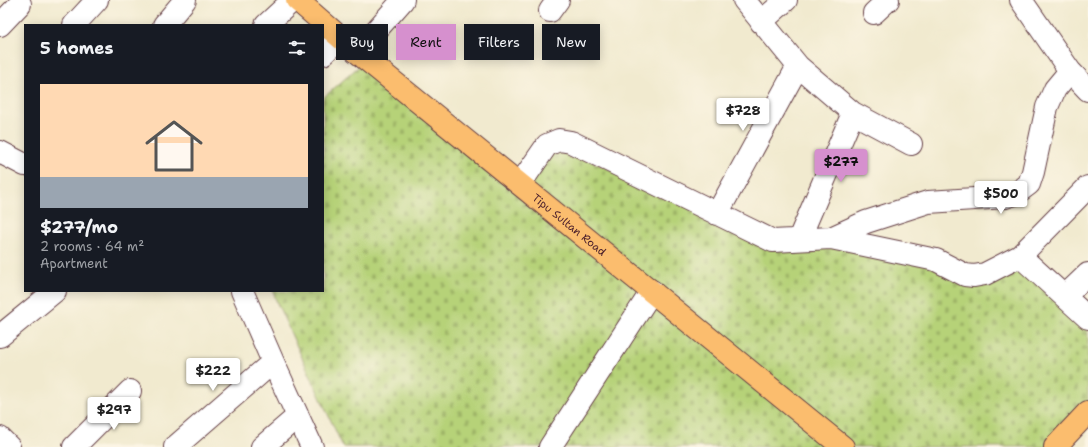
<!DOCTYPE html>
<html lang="en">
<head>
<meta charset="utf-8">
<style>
  body { margin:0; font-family:"Shantell Sans",sans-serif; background:#20242c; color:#f1f3f6; height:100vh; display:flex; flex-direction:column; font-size:15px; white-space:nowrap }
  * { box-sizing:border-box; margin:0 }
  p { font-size:13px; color:#9ea1a6 }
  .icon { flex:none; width:22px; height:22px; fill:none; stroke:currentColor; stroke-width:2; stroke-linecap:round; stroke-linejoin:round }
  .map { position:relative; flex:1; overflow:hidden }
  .details { position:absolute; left:24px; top:24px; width:300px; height:268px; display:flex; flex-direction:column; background:#171b24; border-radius:0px; box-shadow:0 2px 10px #0003 }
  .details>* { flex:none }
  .guide { position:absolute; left:336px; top:24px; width:380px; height:36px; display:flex; gap:8px }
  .price { position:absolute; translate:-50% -34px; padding:0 9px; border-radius:4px; background:#fff; color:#222; font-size:13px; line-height:26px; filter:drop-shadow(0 1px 2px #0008) }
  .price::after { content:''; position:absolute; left:50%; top:24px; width:12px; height:9px; margin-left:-6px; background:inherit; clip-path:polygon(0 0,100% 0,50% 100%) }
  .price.current { background:#d690ce; color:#111 }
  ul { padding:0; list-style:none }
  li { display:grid; align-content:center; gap:8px; height:212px; padding:0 16px }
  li+li { border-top:1px solid #363941 }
  li span { display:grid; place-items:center; height:124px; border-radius:0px; color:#555 }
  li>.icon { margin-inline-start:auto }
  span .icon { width:72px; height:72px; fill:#fffc; stroke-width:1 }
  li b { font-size:17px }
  h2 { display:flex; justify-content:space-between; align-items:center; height:48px; padding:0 16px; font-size:17px }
  .chip { padding:0 14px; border-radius:0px; background:#171b24; box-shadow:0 2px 10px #0003; font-size:14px; line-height:36px }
  .chip.current { background:#d690ce; color:#111 }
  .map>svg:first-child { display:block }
  .cemetery { fill:url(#cemetery-stones); stroke:#807852 }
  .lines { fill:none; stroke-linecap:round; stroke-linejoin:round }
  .minor-casing { stroke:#633d44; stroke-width:24 }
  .major-casing { stroke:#633d44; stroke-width:24 }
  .minor { stroke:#fff; stroke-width:22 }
  .major { stroke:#fbbd6e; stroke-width:22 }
  .labels { text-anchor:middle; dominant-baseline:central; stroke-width:4; stroke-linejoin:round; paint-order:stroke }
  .street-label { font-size:11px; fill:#4a1f2b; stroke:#fcf5e5 }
</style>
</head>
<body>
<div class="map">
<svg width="1088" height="447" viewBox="0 0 1088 447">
  <defs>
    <pattern id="cemetery-stones" width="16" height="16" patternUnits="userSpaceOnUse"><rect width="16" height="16" fill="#b6d278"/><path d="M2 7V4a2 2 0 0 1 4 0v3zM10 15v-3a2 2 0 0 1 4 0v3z" fill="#9eb468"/></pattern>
  </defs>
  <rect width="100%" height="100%" fill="#fcf5e5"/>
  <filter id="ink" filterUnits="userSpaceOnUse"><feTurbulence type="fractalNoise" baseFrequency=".025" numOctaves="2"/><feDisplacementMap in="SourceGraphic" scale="8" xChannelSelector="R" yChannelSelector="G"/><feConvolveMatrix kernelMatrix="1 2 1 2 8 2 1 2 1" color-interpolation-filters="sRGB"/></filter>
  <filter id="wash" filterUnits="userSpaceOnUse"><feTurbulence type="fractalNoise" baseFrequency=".012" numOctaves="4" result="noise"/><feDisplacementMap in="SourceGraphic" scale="16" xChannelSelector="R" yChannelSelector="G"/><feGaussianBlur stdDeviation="0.9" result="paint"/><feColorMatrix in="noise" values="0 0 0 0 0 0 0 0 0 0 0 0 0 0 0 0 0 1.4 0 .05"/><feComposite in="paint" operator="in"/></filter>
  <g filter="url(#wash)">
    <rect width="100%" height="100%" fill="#f1eacf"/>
    <!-- cemetery -->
    <path class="cemetery" d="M367,59L522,178L546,142L773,240L832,236L967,274L1022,254L1088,314V414L1057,447H343L277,303L273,291H323V98Z"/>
  </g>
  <g filter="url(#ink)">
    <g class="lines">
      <defs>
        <path id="minor" d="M744,0L798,66L853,113L911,144
          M1021,0L1070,71L1088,90
          M550,11L558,0
          M874,13L888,0
          M761,22L786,0
          M0,25L20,4
          M74,25L97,0
          M164,25L185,0
          M266,25L293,0
          M357,52L403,0
          M323,54L340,38
          M0,152L25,165
          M520,184L547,145L559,140L571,142L773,241L831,238L936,260L965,275L974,276L985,274L1020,256L1088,187
          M717,214L798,66
          M831,238L866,222L928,202L1005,197L1017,193L1029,184L1033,172L1047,107L1055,89L1070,71
          M799,239L853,113
          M1020,256L1088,318
          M242,291L273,362L312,447
          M1065,296L1088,274
          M0,336L55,291
          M0,438L9,447
          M74,447L130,391
          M175,447L273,362
          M262,447L298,416
          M550,447L652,291"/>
        <g id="major">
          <path id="s1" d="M297,0L357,52L843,447"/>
          <path d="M1055,447L1088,412"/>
        </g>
      </defs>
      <!-- minor casing -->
      <use href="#minor" class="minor-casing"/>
      <!-- major casing -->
      <use href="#major" class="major-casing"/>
      <!-- minor -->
      <use href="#minor" class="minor"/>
      <!-- major -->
      <use href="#major" class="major"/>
    </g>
  </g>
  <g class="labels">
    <!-- street labels -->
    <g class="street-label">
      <text stroke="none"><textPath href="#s1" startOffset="353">Tipu Sultan Road</textPath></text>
    </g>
  </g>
</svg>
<b class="price" style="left:743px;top:132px">$728</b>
<b class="price current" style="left:841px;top:183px">$277</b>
<b class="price" style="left:1001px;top:215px">$500</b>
<b class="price" style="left:213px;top:392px">$222</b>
<b class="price" style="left:114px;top:431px">$297</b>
<div class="guide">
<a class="chip">Buy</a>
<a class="chip current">Rent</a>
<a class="chip">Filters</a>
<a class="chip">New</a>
</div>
<section class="details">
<h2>5 homes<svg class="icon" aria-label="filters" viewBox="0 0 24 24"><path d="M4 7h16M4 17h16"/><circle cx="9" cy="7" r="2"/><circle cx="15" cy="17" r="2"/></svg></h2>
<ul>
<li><span style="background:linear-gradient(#ffd9b3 75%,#9aa5b1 0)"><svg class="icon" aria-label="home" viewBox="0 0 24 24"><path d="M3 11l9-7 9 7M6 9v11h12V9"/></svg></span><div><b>$277/mo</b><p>2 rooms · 64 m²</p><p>Apartment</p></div></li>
</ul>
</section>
</div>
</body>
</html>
